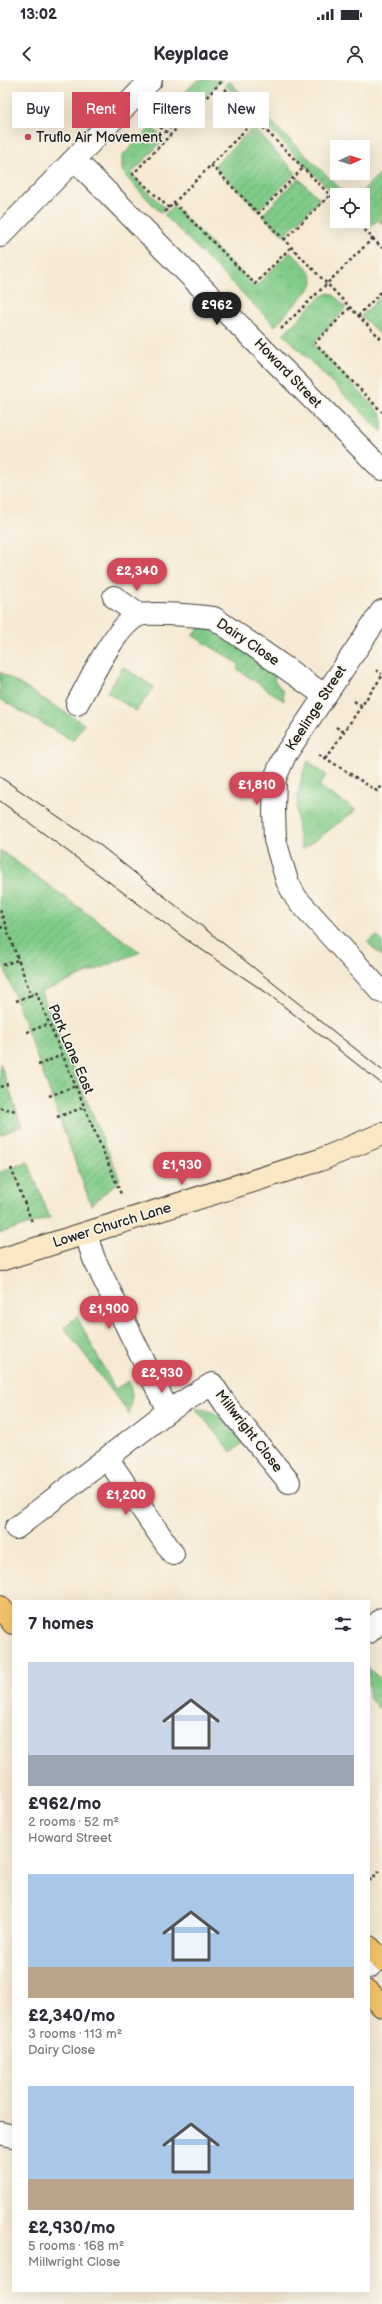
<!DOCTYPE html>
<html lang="en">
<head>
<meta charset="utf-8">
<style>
  body { margin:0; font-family:"Balsamiq Sans",sans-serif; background:#f7f7f7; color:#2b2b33; height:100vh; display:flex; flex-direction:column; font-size:15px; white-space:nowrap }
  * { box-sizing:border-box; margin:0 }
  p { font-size:13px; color:#7c7c81 }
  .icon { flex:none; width:22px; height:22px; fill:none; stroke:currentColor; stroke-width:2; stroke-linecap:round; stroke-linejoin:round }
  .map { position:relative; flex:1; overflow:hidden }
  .sheet { position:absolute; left:12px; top:1520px; width:358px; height:692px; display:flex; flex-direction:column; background:#fff; border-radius:0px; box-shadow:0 4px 16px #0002 }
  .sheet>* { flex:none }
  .hud { position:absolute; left:12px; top:12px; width:358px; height:36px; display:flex; gap:8px }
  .needle { width:26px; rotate:87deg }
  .tools { position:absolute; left:330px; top:60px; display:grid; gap:8px }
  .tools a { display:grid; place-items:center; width:40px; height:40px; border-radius:0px; background:#fff; box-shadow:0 4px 16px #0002; font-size:20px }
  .price { position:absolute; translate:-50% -34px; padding:0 9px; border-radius:14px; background:#d1495b; color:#fff; font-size:13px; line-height:26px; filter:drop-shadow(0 1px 2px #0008) }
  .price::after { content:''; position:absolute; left:50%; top:24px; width:12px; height:9px; margin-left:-6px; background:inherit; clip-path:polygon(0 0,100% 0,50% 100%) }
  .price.on { background:#222; color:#fff }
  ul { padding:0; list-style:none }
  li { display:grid; align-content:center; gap:8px; height:212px; padding:0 16px }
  li span { display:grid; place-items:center; height:124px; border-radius:0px; color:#555 }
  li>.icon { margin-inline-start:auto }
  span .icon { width:72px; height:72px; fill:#fffc; stroke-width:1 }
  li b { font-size:17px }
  h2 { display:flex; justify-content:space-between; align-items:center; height:48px; padding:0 16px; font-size:17px }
  .chip { padding:0 14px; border-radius:0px; background:#fff; box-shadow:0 4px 16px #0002; font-size:14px; line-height:36px }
  .chip.on { background:#d1495b; color:#fff }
  .status { display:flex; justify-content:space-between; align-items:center; height:28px; padding:0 20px; background:#fff; direction:ltr }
  .status svg { height:11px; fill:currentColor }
  header { display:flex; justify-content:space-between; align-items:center; height:52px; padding:0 16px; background:#fff; font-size:18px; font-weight:600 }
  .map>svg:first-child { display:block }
  .grass { fill:url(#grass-tufts); stroke:#4e7452 }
  .garden { fill:url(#garden-furrows); stroke:#4e7452 }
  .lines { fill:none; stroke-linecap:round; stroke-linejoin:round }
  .minor-casing { stroke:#3d3b37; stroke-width:24 }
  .secondary-casing { stroke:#3d3b37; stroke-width:24 }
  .trunk-casing { stroke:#3d3b37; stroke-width:24 }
  .path { stroke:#3d3b37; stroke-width:2.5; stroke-dasharray:3 3; stroke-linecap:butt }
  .minor { stroke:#fff; stroke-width:22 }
  .secondary { stroke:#fae7c3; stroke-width:22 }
  .trunk { stroke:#f2c36a; stroke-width:22 }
  .tram { stroke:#1c1c1c; stroke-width:1 }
  .poi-dot { fill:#d1495b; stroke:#fbf7ec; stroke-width:1.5 }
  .labels { text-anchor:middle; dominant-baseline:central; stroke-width:3; stroke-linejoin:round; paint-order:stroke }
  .poi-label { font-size:14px; fill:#1c1c1c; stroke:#fbf7ec; text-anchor:start }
  .street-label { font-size:14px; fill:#1c1c1c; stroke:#fbf7ec }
</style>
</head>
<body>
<div class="status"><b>13:02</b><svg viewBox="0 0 49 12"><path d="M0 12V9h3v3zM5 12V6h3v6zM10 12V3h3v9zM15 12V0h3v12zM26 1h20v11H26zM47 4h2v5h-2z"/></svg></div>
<header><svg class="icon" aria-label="back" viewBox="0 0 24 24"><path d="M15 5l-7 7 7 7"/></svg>Keyplace<svg class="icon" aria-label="person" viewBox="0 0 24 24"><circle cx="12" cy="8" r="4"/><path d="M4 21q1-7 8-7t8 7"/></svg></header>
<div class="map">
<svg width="382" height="2224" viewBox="0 0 382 2224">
  <defs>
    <pattern id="grass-tufts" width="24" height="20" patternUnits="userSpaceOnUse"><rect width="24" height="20" fill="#80cb88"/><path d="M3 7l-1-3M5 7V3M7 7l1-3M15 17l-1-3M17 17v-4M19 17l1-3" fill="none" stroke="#6eae75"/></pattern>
    <pattern id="garden-furrows" width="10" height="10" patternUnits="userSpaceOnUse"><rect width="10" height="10" fill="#80cb88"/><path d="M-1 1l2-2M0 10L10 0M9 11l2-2" fill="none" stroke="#6eae75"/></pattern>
  </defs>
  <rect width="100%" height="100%" fill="#fbf7ec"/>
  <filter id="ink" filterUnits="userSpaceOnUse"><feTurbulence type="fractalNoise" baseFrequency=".025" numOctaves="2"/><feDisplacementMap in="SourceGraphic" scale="8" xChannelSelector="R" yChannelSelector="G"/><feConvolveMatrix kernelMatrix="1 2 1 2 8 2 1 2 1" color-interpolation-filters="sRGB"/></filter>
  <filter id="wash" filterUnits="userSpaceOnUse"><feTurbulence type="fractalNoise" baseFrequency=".012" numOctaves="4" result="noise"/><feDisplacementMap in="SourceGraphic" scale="16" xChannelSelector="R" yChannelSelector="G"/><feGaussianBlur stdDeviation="0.9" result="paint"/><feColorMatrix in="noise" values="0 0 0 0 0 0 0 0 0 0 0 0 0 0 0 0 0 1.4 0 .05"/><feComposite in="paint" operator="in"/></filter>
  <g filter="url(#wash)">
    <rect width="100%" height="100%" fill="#f6e9d3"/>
    <!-- grass -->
    <path class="grass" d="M197,0H222L184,38L172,26Z
      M151,47L164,59L131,94L165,128L161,133L127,98L122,90V76Z
      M174,126L255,207L290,172C299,181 317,192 312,206L275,246L164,135Z
      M329,213L334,215L346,228L313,263L382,335V352L283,254L319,218Z
      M123,587L154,607L136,631L107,612Z
      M0,592L84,644L73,661L0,619Z
      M308,681L326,695L319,707L356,730L302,770C294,741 295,709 308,681Z
      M377,856L382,861V876L367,862Z
      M77,1237L115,1309L129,1301L132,1314L129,1334L64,1247Z
      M196,1329C219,1328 229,1346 243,1363L231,1372Z
      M369,1588L382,1601V1625L379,1629L369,1618Z"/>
    <!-- garden -->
    <path class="garden" d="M229,1L238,10L347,115H337V117L225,5Z
      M253,48L296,93L258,130L214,86Z
      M378,95L382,98V144L378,140L368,148L361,141H363V115H359Z
      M298,98L320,119L284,156L262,135Z
      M382,215V257L361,236Z
      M205,547L212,548L277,594L274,600L283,611L284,621L237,589L239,584L192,555L198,549Z
      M0,770L140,872L41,912L120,1100L91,1125L0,876Z
      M0,983L22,1046L0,1055Z
      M28,1082L50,1138L0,1153V1092Z"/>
  </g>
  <g filter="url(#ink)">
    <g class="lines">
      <defs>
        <path id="minor" d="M75,80L382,389
          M0,156L151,0
          M114,517L139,535
          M382,531L285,675L275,698L274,731L275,760L287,801L296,818L382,912
          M77,624C91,599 113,550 137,536C147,531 202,536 214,538L324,615
          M86,1154L94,1179L168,1331
          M107,1378L173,1474
          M16,1448L168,1331L212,1304L228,1328L289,1402
          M369,1552L382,1539
          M369,1887L379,1877
          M0,2053L13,2056"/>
        <path id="secondary" d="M0,1180L320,1080L382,1054"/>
        <path id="trunk" d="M0,1527L13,1543
          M369,1867L382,1880
          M369,1912L382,1926"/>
      </defs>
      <!-- minor casing -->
      <use href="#minor" class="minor-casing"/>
      <!-- secondary casing -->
      <use href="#secondary" class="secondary-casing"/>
      <!-- trunk casing -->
      <use href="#trunk" class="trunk-casing"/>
      <!-- path -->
      <path class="path" d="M225,9L337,122
        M165,26L173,34L160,47L166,52L178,40L182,44
        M211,85L382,260
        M174,123L255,204L291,167
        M169,128L133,94L223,0
        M165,132L255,40
        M258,134L303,88
        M356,141L382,168
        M284,160L330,115
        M350,228L315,263L382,332
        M358,236L382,211
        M281,249L373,158
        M376,590L382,594
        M354,621L362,626
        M336,647L344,652
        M319,674L377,711L382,706
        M326,678L382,596
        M0,830L31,915L36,912L121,1114
        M0,848L6,846
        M3,885L18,880
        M16,921L31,915
        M27,952L49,944
        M38,985L62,975
        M0,1007L8,1004
        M49,1016L76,1006
        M0,1028L17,1031
        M57,1037L85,1027
        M11,1088L32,1142
        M369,1801L382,1789"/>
      <!-- minor -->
      <use href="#minor" class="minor"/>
      <!-- secondary -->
      <use href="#secondary" class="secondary"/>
      <!-- trunk -->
      <use href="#trunk" class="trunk"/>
      <!-- tram -->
      <path class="tram" d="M0,697L100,765L382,990
        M0,721L187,860L267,913L382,1004"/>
    </g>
  </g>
  <!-- markers -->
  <circle class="poi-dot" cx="28" cy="57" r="4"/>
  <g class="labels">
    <!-- poi labels -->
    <g class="poi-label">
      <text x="36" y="57">Truflo Air Movement</text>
    </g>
    <!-- street labels -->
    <g class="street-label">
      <text transform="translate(288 293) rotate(46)">Howard Street</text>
      <text transform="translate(248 562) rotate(34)">Dairy Close</text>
      <text transform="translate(316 628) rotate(-57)">Keelinge Street</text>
      <text transform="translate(71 969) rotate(67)">Park Lane East</text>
      <text transform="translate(112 1145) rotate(-17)">Lower Church Lane</text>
      <text transform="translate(249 1351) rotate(52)">Millwright Close</text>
    </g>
  </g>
</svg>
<div class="tools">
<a><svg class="needle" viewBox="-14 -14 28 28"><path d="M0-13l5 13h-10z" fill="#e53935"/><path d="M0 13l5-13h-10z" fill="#7c7c81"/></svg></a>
<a><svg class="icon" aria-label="locate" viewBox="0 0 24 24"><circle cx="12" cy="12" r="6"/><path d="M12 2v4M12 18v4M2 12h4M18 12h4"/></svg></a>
</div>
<b class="price on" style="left:217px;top:246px">£962</b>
<b class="price" style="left:137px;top:512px">£2,340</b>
<b class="price" style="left:257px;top:726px">£1,810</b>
<b class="price" style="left:182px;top:1106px">£1,930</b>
<b class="price" style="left:109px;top:1250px">£1,900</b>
<b class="price" style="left:162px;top:1314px">£2,930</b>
<b class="price" style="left:126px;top:1436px">£1,200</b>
<div class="hud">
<a class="chip">Buy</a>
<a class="chip on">Rent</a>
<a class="chip">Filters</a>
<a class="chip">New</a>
</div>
<section class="sheet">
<h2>7 homes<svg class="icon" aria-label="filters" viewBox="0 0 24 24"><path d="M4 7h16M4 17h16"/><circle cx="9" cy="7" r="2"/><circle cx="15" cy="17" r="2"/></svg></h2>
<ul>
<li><span style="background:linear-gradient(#c9d6e8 75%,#9aa5b1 0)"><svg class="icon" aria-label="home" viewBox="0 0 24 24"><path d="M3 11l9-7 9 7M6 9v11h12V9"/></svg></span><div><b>£962/mo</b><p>2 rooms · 52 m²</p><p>Howard Street</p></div></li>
<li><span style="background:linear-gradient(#a9c7e8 75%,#b9a48a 0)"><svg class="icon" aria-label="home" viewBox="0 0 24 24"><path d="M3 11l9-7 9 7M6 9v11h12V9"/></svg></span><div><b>£2,340/mo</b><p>3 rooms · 113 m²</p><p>Dairy Close</p></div></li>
<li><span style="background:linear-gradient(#a9c7e8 75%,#b9a48a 0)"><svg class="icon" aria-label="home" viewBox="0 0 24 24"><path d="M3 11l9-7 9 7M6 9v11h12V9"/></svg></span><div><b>£2,930/mo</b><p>5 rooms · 168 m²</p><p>Millwright Close</p></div></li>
</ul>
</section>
</div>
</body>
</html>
